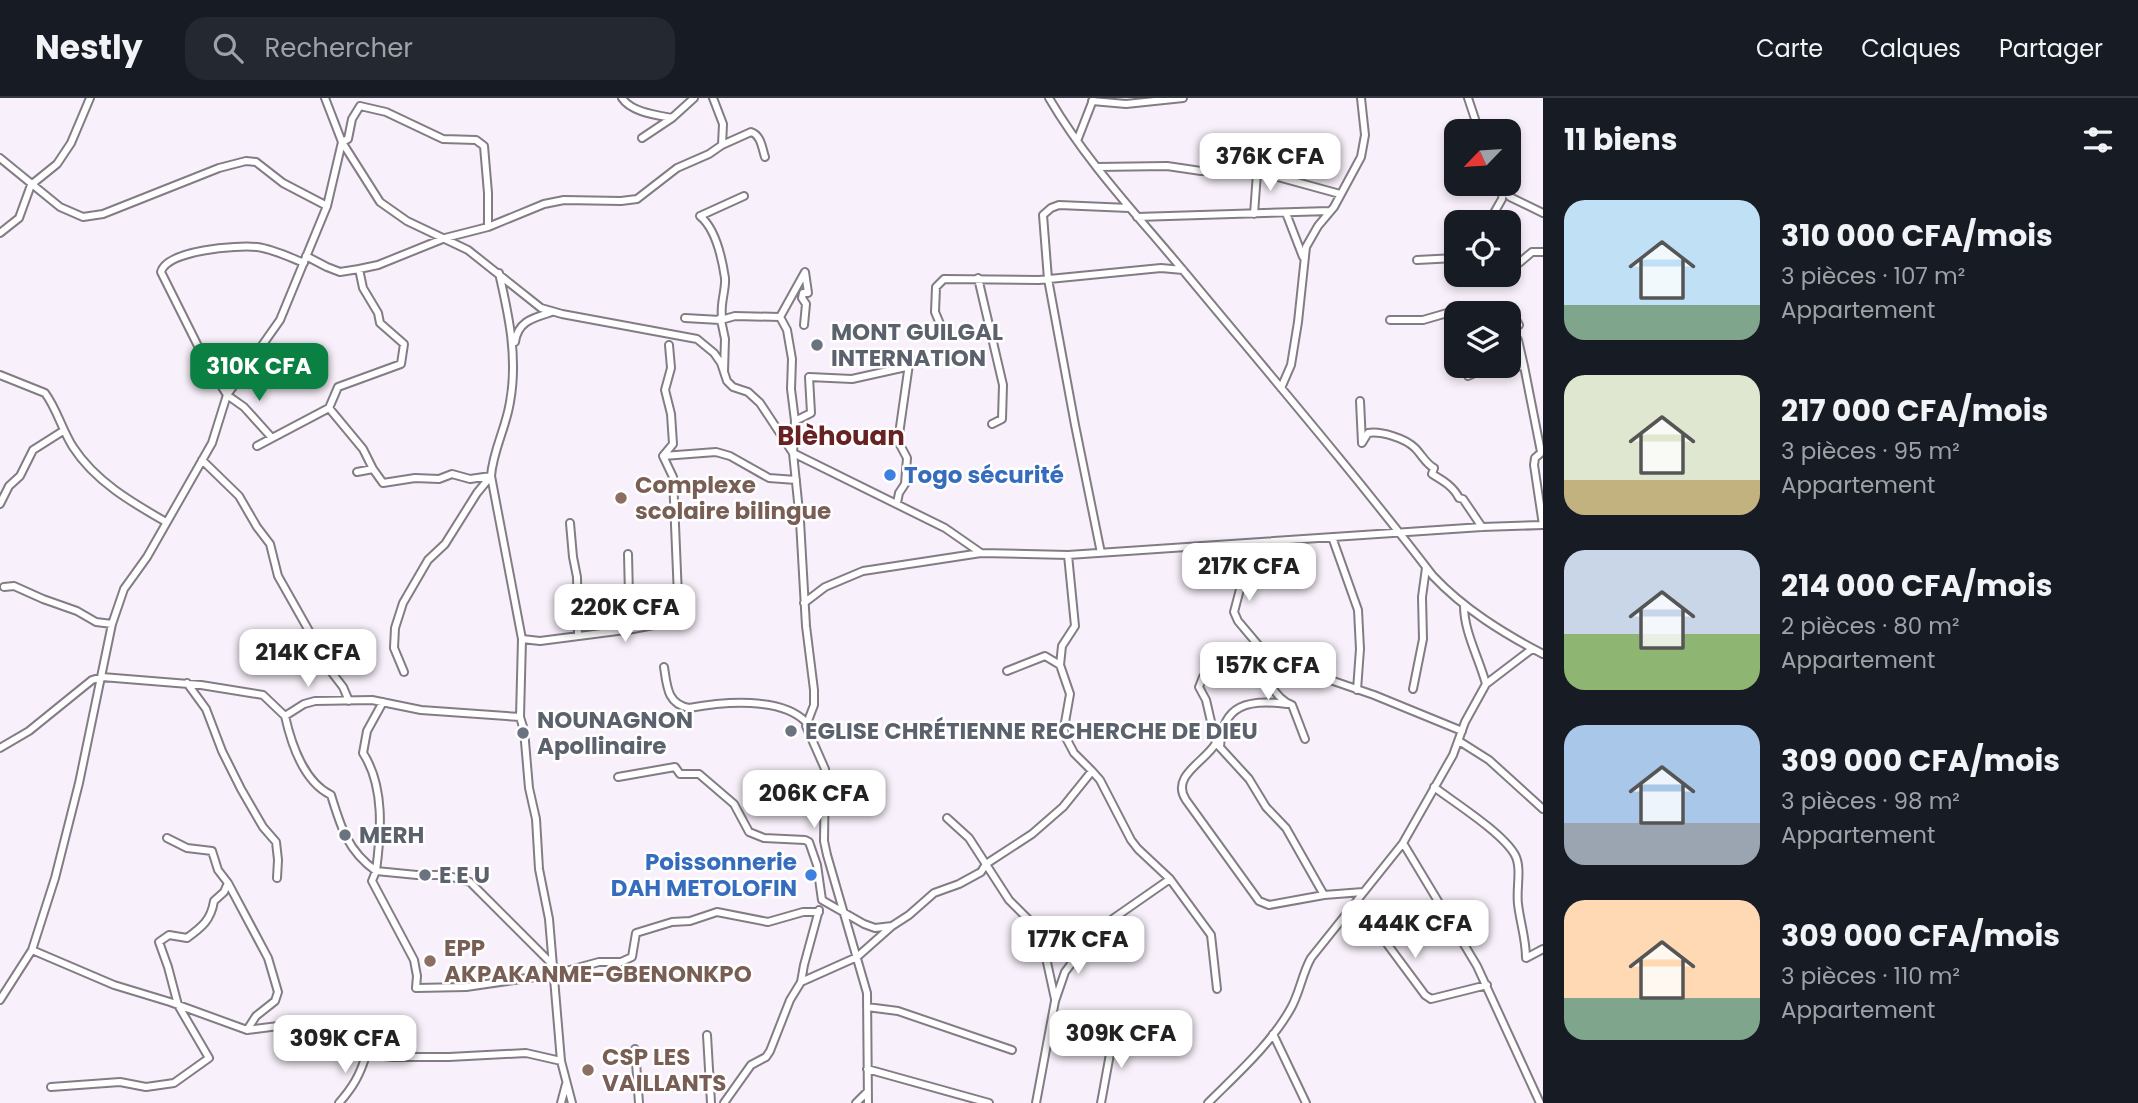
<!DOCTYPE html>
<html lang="fr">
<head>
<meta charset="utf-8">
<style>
  body { margin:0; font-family:Poppins,sans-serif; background:#242831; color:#f1f3f6; height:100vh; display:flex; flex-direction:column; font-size:26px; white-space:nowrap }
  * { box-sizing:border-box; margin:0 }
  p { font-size:23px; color:#9ea1a6 }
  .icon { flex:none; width:38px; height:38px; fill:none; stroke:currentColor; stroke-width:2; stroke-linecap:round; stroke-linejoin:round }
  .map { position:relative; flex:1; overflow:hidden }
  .sheet { display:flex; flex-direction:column; background:#171b24; width:595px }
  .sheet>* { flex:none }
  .needle { width:46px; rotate:245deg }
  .controls { position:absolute; left:1444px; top:21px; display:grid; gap:14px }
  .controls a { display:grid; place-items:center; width:77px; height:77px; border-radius:14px; background:#171b24; box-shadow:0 4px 10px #0003; font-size:35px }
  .price { position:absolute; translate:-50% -60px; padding:0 16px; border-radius:14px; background:#fff; color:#222; font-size:23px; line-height:46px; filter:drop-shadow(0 2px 4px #0008) }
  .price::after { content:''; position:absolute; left:50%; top:42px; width:21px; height:16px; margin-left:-10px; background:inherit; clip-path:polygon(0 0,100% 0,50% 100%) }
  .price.current { background:#0b8043; color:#fff }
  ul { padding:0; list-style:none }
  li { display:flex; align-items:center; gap:21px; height:175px; padding:0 21px }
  li span { display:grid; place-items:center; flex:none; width:196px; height:140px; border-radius:21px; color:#555 }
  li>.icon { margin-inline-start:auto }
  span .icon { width:84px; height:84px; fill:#fffc; stroke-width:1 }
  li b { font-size:30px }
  h2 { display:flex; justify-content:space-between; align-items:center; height:84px; padding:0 21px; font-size:30px }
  header { display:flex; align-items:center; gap:42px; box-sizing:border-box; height:98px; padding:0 35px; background:#171b24; border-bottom:2px solid #363941 }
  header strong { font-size:33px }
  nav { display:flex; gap:38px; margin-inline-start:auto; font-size:24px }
  .search { width:490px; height:63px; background:#242831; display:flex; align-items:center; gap:18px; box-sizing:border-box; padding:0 24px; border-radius:21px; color:#9ea1a6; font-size:26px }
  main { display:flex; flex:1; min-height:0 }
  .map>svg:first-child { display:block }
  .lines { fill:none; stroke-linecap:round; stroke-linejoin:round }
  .street-casing { stroke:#837c85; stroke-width:10 }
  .street { stroke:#fff; stroke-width:6 }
  .worship-dot { fill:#6b7280; stroke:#fff; stroke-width:2.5 }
  .shop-dot { fill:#3f7fe0; stroke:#fff; stroke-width:2.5 }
  .education-dot { fill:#8d6e63; stroke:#fff; stroke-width:2.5 }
  .labels { text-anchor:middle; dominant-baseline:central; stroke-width:5; stroke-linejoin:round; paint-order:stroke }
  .worship-label { font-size:23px; font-weight:bold; fill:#5b616d; stroke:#fff; text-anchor:start }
  .shop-label { font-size:23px; font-weight:bold; fill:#366cbe; stroke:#fff; text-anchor:start }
  .education-label { font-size:23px; font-weight:bold; fill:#785e54; stroke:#fff; text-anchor:start }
  .quarter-label { font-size:26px; font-weight:bold; fill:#682223; stroke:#fff }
</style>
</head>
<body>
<header>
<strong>Nestly</strong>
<div class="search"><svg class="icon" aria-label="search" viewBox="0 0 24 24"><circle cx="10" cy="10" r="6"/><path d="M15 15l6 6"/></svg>Rechercher</div>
<nav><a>Carte</a><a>Calques</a><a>Partager</a></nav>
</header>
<main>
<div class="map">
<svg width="1543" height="1005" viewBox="0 0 1543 1005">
  <rect width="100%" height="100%" fill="#f8f0fa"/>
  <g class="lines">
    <defs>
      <path id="street" d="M325,0L342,44L380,104L407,123L468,152L541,210L562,216L697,241L714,255L721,265L727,283L733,289L748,294L760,305L793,355L945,430L981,455
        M622,0C631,14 656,17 672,20
        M1049,0C1087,65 1139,119 1187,177C1270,277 1354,375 1433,478C1464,511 1503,535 1543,556
        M1468,0L1479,33
        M1092,3L1126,6L1183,0
        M642,40L672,20L694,0
        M1077,43L1093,2
        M722,47L751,34C761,37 762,50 765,59
        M0,60L60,109L83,119L103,116L219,70L246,63L256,64L283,85L327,108
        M1097,69L1167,68L1201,73L1239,72L1271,77L1340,96
        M1497,86L1510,99L1543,115
        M1286,115L1303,159
        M1254,116L1257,75
        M1137,119L1330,113
        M1496,124L1494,115L1502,101L1503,93
        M0,135L19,120L31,87L57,66L71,45L90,0
        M306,158L327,169L340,174L359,171L378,167L445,140L488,129L544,106L564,102L621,103L637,101L677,70L709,56L722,47L723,26L713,0
        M1508,161L1519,165L1532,154H1543
        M1417,162L1456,160
        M359,171L363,190L378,215L380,225L404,246L401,266L338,289L329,310L363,351L373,371
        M499,175C509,218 518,260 510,304C506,330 493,352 491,378L522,541L520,619L524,632L529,690L536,721L539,771L549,821L561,963L572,1005
        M978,180L1003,287L1002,321L992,326
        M780,219L805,174L808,195H803L802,200L806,206L804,227
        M685,220L720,222
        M718,222L722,219C720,205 726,192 725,180C722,160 716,131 700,118L744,98
        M1390,222H1423L1461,211L1503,209L1512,214L1519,227L1513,228V240L1518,242L1524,268
        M943,233L935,214L936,189L944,181L1039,182L1161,170L1183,172
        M515,244C518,223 533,220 552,214
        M724,273L725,241L721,222L735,218L780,219L787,232L792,261L791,291L795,323L793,355L800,423L806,528L814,592V607L806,628L825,671L824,743L827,757L867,895L868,1005
        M0,277L45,295C57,311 62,332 73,349C95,383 131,404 166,424
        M1468,278L1484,271L1524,268L1541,354
        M1281,290L1291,267L1298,224L1306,149L1318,128L1334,109L1361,59L1365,37L1361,0
        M1360,303L1362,345L1368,335C1381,333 1405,340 1415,350C1422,357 1426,366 1434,370L1432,376C1442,382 1453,388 1459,400L1463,401L1482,429
        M795,323L811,315L809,279L852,281L906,269L923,259
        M272,340L244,309L227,297L204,260L161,174C167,152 237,147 257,149C273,151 289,159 304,165
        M257,348L329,310
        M663,358L716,354L730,358L769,380L796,382
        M202,362L239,398L257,429L270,446L278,478L313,540L316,554L343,589L349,603
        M357,374L373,371L383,385L415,380L439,381L452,376L470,381L491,378L477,395L445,446L428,462L403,505L395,530L394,550L404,574
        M897,405L899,395L905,386L907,360L898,343L909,266
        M0,406L9,388L20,378L33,352L63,333
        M570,425L573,459L577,479L578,537
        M1543,427L1534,367L1535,360L1543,353
        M1332,439L1358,512L1360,551L1357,592
        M1248,445L1244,476L1234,514L1238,523L1270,561
        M1101,455L1075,327L1048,181L1043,117L1051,110L1059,107L1129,110
        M4,489L14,488L43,501L77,513L96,524L112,526
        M804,505L825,489L863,473L981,455L1068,457L1482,429L1543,427
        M1464,508C1464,534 1479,560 1486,586
        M633,531L679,522L673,379L663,358L673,346L671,316L665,292L671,270L669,247
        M522,541L540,543L633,531L629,498L628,456
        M1261,560C1262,576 1276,602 1292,607L1305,641
        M664,569C667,588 667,606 689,610C722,604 781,598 806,624
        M1007,573L1045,558L1060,567
        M187,585L206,611L222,653L241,691L263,729L276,744L278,762L277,780
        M1413,591L1423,541L1422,499L1426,470
        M383,604L367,633L363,655C385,689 381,735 376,773L417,777H445L470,784L554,868
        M285,618C291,645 304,684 331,697C341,730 348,753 376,773L372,783L414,862L417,878L416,890L466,889L555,876L599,864H621L632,859L636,835L672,824L690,823L717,814L768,824L803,814H819
        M1459,643L1489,662L1543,711
        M1216,645L1249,681L1266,709L1286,730L1324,797
        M1220,649C1222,606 1249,601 1287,606
        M0,650L29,633L92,582L102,579L201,587L263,597L285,618L304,606L315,603L372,602L421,612L520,619
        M1092,673L1100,682L1131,742L1138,751L1170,781L1211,837L1217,891
        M618,679L675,669L680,676H699L734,706L749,734L764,740L805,742L809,744L817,767L822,802L864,826L875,830L892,828L909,817L934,795L959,786L981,774L986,766L1032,736L1063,709L1092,673L1074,655L1065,638L1064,630L1070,596L1060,567L1062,548L1075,528L1068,457
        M1434,689C1455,705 1503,735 1515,757C1522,770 1516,791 1518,806C1520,824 1526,841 1526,860L1543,851
        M947,720L969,740L1009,802L1033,826L1043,846L1055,901
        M1403,745L1477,868L1540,1005
        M228,785L268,860L278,894L275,903L256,918L247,932
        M1363,794L1324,797L1269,807L1259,803L1186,702C1170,678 1205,664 1216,645L1206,602L1199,589L1203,579L1218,564L1247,560L1272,562L1374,597L1462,633
        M1356,804L1425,897L1431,901L1487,887
        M32,852L114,887L170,904L247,932L294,926L307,950L393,959H449L526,955L561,963
        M801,884L857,859L892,828
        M0,902L32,852L55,780L79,685L112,526L124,491L147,459L212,345L227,297L280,222L327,108L342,44L348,41L352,21L360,8L386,14L443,41L476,42L484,48L488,95V129
        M867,909L898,913L1012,952
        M1273,936L1306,1005
        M707,937L711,1005
        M635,951L639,1005
        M867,971L989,1005
        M51,989L120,984L146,989L174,985L209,960L178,907L168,869L159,844L169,837L187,840C202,829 211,822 214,803L224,794L228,785L218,772L212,753L187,750L167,740
        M339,1005C353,989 360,977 366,957
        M561,1005L566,986
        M724,1005L751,967L766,959L770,953L790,902L801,884L804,867L819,812
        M856,1005L867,994
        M1036,1005L1055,903L1065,874L1086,846L1114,820L1170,781
        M1101,1005L1114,934
        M1208,1005C1237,976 1271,946 1291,910C1300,894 1302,876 1311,860L1403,745L1453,657L1465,624L1486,586L1532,551"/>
    </defs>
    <!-- street casing -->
    <use href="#street" class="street-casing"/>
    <!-- street -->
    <use href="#street" class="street"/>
  </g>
  <!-- markers -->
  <g class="worship-dot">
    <circle cx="817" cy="247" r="7"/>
    <circle cx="791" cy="633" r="7"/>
    <circle cx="523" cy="635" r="7"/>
    <circle cx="345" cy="737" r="7"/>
    <circle cx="425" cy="777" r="7"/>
  </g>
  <g class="shop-dot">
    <circle cx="890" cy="377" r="7"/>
    <circle cx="811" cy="777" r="7"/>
  </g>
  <g class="education-dot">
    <circle cx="621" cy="400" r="7"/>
    <circle cx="430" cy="863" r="7"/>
    <circle cx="588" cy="972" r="7"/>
  </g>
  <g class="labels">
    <!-- worship labels -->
    <g class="worship-label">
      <text x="831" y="234">MONT GUILGAL<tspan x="831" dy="26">INTERNATION</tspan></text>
      <text x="537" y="622">NOUNAGNON<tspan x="537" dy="26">Apollinaire</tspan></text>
      <text x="805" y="633">EGLISE CHRÉTIENNE RECHERCHE DE DIEU</text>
      <text x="359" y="737">MERH</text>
      <text x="439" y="777">E E U</text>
    </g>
    <!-- shop labels -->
    <g class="shop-label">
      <text x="904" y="377">Togo sécurité</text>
      <text x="797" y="764" text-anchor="end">Poissonnerie<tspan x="797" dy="26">DAH METOLOFIN</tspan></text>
    </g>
    <!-- education labels -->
    <g class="education-label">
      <text x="635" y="387">Complexe<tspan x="635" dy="26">scolaire bilingue</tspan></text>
      <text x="444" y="850">EPP<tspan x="444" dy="26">AKPAKANME-GBENONKPO</tspan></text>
      <text x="602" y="959">CSP LES<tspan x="602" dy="26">VAILLANTS</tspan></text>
    </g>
    <!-- quarter labels -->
    <g class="quarter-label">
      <text x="841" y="338">Blèhouan</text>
    </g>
  </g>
</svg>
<div class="controls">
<a><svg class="needle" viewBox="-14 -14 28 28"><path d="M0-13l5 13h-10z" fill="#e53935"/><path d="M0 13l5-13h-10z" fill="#9ea1a6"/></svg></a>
<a><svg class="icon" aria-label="locate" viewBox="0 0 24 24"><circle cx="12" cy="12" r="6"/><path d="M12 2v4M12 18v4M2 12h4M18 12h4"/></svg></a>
<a><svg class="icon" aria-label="layers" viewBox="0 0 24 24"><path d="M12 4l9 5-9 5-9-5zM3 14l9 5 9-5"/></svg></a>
</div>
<b class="price" style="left:1270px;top:95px">376K CFA</b>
<b class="price current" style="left:259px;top:305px">310K CFA</b>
<b class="price" style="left:1249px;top:505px">217K CFA</b>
<b class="price" style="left:625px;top:546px">220K CFA</b>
<b class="price" style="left:308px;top:591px">214K CFA</b>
<b class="price" style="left:1268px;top:604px">157K CFA</b>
<b class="price" style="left:814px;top:732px">206K CFA</b>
<b class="price" style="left:1415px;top:862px">444K CFA</b>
<b class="price" style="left:1078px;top:878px">177K CFA</b>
<b class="price" style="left:1121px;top:972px">309K CFA</b>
<b class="price" style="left:345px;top:977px">309K CFA</b>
</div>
<section class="sheet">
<h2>11 biens<svg class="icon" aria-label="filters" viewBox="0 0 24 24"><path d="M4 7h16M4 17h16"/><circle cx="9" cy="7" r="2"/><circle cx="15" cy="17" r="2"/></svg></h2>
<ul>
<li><span style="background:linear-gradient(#bfe0f5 75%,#7fa58c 0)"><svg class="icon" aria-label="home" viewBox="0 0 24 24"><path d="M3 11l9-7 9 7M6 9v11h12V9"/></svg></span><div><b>310 000 CFA/mois</b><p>3 pièces · 107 m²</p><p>Appartement</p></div></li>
<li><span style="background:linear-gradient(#dfe7d0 75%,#c2b280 0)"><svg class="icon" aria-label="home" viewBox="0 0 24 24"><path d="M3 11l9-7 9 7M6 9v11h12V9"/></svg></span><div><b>217 000 CFA/mois</b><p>3 pièces · 95 m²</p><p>Appartement</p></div></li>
<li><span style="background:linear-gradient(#c9d6e8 60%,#8fb573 0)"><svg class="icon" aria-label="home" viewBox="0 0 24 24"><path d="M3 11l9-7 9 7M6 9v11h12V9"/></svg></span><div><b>214 000 CFA/mois</b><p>2 pièces · 80 m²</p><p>Appartement</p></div></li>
<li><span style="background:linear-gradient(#a9c7e8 70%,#9aa5b1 0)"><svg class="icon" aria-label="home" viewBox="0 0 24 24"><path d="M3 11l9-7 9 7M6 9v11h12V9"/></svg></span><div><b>309 000 CFA/mois</b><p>3 pièces · 98 m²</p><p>Appartement</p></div></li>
<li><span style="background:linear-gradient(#ffd9b3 70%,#7fa58c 0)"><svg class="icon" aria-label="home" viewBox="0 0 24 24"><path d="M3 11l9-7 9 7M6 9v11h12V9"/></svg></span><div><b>309 000 CFA/mois</b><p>3 pièces · 110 m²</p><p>Appartement</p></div></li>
</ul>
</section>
</main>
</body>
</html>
